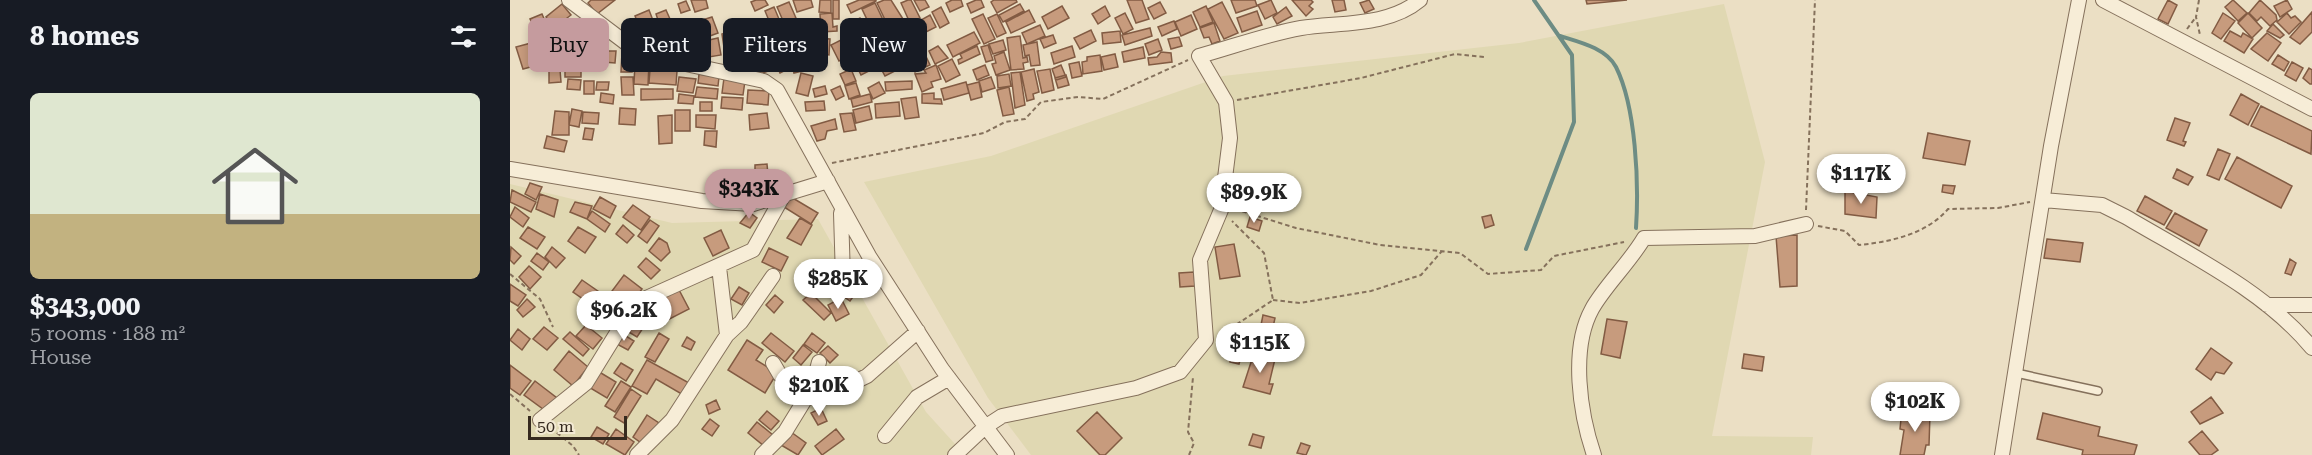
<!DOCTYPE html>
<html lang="en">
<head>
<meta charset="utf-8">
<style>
  body { margin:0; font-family:"Roboto Serif",serif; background:#20242c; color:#f1f3f6; height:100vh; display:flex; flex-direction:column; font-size:22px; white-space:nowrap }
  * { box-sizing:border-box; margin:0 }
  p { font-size:20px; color:#9ea1a6 }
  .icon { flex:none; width:33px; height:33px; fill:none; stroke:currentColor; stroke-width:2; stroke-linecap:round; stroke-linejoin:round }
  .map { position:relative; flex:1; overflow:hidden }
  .details { display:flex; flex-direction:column; background:#171b24; width:510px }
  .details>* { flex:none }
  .guide { position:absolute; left:18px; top:18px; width:570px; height:54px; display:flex; gap:12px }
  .scale { position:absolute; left:18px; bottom:15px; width:99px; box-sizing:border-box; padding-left:6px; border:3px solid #362a1f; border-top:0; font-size:16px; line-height:21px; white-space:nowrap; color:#362a1f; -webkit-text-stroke:4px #f3ead4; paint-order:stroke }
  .price { position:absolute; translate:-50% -51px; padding:0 14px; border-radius:21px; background:#fff; color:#222; font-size:20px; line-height:39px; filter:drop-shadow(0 2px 3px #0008) }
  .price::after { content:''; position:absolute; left:50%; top:36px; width:18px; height:14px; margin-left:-9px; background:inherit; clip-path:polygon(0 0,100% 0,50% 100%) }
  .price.current { background:#c59b9e; color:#111 }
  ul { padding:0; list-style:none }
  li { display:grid; align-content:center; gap:12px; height:318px; padding:0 30px }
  li span { display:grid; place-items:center; height:186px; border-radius:9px; color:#555 }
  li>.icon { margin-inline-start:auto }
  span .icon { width:108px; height:108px; fill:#fffc; stroke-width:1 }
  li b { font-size:26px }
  h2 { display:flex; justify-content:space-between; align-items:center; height:72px; padding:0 30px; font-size:26px }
  .tag { padding:0 21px; border-radius:9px; background:#171b24; box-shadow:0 3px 9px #0003; font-size:21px; line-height:54px }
  .tag.current { background:#c59b9e; color:#111 }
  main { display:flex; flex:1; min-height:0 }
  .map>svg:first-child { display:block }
  .farmland { fill:#e0d8b2 }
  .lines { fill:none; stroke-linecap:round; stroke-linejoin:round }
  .stream { stroke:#6d8c84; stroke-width:4 }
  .building { fill:#c79b7d; stroke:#825b43; stroke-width:1.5 }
  .service-casing { stroke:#85715c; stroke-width:10 }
  .minor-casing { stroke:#85715c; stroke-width:16 }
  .path { stroke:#85715c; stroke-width:2; stroke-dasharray:4.5 3; stroke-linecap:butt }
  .service { stroke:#f7edd7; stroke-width:7 }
  .minor { stroke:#f7edd7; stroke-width:14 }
</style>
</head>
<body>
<main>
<section class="details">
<h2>8 homes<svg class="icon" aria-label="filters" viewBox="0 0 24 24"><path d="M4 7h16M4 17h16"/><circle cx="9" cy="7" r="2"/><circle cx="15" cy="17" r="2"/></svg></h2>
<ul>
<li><span style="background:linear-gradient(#dfe7d0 65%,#c2b280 0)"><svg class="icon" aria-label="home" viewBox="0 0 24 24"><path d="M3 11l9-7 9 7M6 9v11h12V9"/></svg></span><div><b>$343,000</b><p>5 rooms · 188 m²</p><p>House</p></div></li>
</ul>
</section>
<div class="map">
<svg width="1802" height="455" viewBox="0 0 1802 455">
  <rect width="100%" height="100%" fill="#ebdfc4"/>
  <!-- farmland -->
  <path class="farmland" d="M1214,4L1255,162L1202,436L1303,437L1301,455H521L478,398L354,182L481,156L713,76L1009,43Z
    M0,184L162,223L308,219L416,412L455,455H0Z"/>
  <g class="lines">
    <!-- stream -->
    <path class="stream" d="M1050,36C1069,42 1096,48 1106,67C1126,107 1129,183 1126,228
      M1016,249L1064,122L1062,55L1024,0"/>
  </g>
  <!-- building -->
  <path class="building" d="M81,0H105L87,14L78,3Z
    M181,0H196L198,8L185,12Z
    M246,0H255L258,5L245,11L241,2Z
    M283,0H301L303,7L287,12Z
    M310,0H321V13L309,12Z
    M323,0H329V19H323Z
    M349,0H366V1L341,13L337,5Z
    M374,0H381L393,19L378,26L367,3Z
    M398,0H401L410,18L400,23L391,3Z
    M404,0H415L419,7L410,11Z
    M442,0H451L453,6L440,12L436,3Z
    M466,0H471L474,7L461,13L457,4Z
    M484,0H506L507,2L487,13L481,2Z
    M617,0H632L639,19L626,23Z
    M721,0H745L747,6L726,13Z
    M761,0L767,13L755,19L748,5Z
    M782,0H801L803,2L799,6L803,9L796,16Z
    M822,0H834L836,10L825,12Z
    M859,0L864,9L855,13L850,3Z
    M1076,0H1117L1077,4Z
    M1658,0L1667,5L1658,24L1648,19Z
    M1723,0L1737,13L1728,21L1715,7Z
    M1750,0L1766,15L1767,20L1760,26L1751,17L1747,21L1739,13Z
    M1777,0L1782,9L1770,17L1764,6Z
    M176,1L180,10L171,13L168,4Z
    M279,2L286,18L274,23L267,7Z
    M650,2L656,13L644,19L638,8Z
    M712,2L728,33L714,39L698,9Z
    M365,3L375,24L362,30L352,9Z
    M52,4L61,15L44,28L36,17Z
    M510,4L514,11L493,22L489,15Z
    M552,6L559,18L538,29L532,17Z
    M595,6L600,16L588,24L582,14Z
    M696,6L703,22L690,27L683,12Z
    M264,7L269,19L260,23L255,11Z
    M431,7L439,23L430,28L422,12Z
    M776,7L782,16L767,24L763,17Z
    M139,10L144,23L130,29L125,16Z
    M156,10L160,19L149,23L146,14Z
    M519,10L525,22L501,33L496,22Z
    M747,11L752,25L732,32L727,18Z
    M1802,12V32L1790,44L1780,37Z
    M322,13L323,27L327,26V31L311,32L310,14Z
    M615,13L623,29L613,34L605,18Z
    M1713,13L1725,21L1711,39L1702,33Z
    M1738,13L1752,28L1742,38L1728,23Z
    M1777,13L1781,18L1785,16L1791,22L1779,34L1767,22Z
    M32,14L40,32L28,37L20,19Z
    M473,14L485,39L474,44L462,19Z
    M487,14L496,33L487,37L478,18Z
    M420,15L426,27L416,32L411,20Z
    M681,15L687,29L671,36L665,22Z
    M202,17L208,33L189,40L183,23Z
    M350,18L357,33L347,38L340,23Z
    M409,21L415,34L401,41L395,28Z
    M664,21L667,29L652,36L648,27Z
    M301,22L303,36L288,38L287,24Z
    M148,23L157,42L141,50L131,31Z
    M267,23L272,32L262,37L258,27Z
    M704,23L710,41L702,44L699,37L694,38L690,28Z
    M1763,24L1774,35L1770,38L1757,31Z
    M530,25L535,36L517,44L512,33Z
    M385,26L391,42L382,45L376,30Z
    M244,27L251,48L236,53L229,33Z
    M373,27L381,44L370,49L363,32Z
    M640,28L642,36L615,45L612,35Z
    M175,30V41L163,42V31Z
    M581,30L586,41L570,49L564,38Z
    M64,31L67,43L38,50L35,38Z
    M223,31L227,51L215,54L212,34Z
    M610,31L611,42L593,44L592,33Z
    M1720,31L1731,37L1733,33L1743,39L1734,53L1714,41Z
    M464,32L470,43L443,57L437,45Z
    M1757,33L1771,43L1758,61L1741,49Z
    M360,34L367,47L357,52L351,39Z
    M543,35L546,43L534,48L530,39Z
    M413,36L416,42L397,51L391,39L396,37L400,43Z
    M510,36L513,58L517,57L518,62L513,63L514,69L501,70L497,38Z
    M669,37L672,46L661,49L658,39Z
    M208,38L211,55L193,58L190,42Z
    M307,38L320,39L319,55L305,53Z
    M648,39L652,50L639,55L635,44Z
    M300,40L301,48L288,50L287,42Z
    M331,40L339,56L329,61L321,45Z
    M346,40L354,55L358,52L361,59L357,61L361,70L351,75L336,45Z
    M493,40L496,50L483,54L479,44Z
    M527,42L530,65L521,66L519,55L515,56L513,45Z
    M21,43L28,65L13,69L6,47Z
    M174,44L186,45V54H174Z
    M271,45L274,54L264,58L260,50Z
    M478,45L483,60L476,62L471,47Z
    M411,46L420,65L405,72L396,53Z
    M428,46L438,58L425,64L419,51Z
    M467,46L470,54L449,64L448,60L452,58L450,54Z
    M562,46L565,57L544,64L541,53Z
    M633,47L635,58L614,62L612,52Z
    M58,49L71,50L70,63L57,62Z
    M44,51H54V65H44Z
    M94,51H106L105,63L93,62Z
    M112,52H122V72H111Z
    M494,52L500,70L486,75L482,64L486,63L484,56Z
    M651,52L661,53L662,62L639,65L638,58L647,57Z
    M258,53L264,69L250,74L243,58Z
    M291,53L296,70L284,73L280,56Z
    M605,54L608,67L594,70L591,57Z
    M590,55L592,71L573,74L572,62L577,61V57Z
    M1768,55L1779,62L1774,71L1762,64Z
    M382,56L389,69L375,76L368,63Z
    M274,57L280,68L270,73L265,62Z
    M442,59L450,75L436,82L428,66Z
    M125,62L139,63L138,85L124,84Z
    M569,62L572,76L562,78L559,64Z
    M1782,62L1793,68L1786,81L1775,75Z
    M426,65L431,79L421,82L423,87L412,92L405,74L416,73L414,70Z
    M475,65L479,75L467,80L463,70Z
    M551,65L556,77L546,80L542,69Z
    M55,66H71V77H55Z
    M1799,68L1802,70V84H1800L1793,78Z
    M140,69L167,71L166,85L139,83Z
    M341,69L346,81L335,85L330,74Z
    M524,69L529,92L523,94L524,99L517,101L511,72Z
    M540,69L544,90L532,93L527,71Z
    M50,70L51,82L39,83V71Z
    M510,72L515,105L505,108L501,73Z
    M291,73L303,76L298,96L286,93Z
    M189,74L209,77L208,86L188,83Z
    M499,74L501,86L488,88L487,76Z
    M556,75L559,85L548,88L545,78Z
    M111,77H123L124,95H112Z
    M169,77L186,79L183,93L167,91Z
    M481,77L485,88L472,92L469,81Z
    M214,78L235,81L233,95L212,93Z
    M58,79L71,80L70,90L57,89Z
    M74,81H84V94H74Z
    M402,81V89L376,91L375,82Z
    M87,82H99L98,90H86Z
    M369,82L375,93L363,99L358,88Z
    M456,82L459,93L434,100L431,89Z
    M469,82L472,97L461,100L457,85Z
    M346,83L350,95L339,99L335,86Z
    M315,86L317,94L305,97L303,89Z
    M330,86L334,96L326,100L321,90Z
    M187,87L208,89L207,99L185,97Z
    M499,87L504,114L493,116L487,90Z
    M131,89H163V99L131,100Z
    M238,90L259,91L258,105L237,103Z
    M91,93L104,95L103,104L90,102Z
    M424,93V99H431L432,104L412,103V94Z
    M169,94L184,96L183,104L168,103Z
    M360,94L362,102L343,107L341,99Z
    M1731,94L1749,104L1738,125L1720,115Z
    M212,97L233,98L232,110L211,108Z
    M406,97L409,117L395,119L391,99Z
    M314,101L315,110L296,111L295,102Z
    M190,102H202V111H190Z
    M389,102L390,116L366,118L365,104Z
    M359,106L362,119L346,123L343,110Z
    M1751,106L1802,131L1801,154L1741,126Z
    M110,108L126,109L125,125L109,124Z
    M62,109L72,111L69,127L59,125Z
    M165,110H180V131H165Z
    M45,111L59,112V135H42Z
    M73,112L89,113L88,124L72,123Z
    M257,113L259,128L240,130L239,115Z
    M342,113L346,130L334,132L330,114Z
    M162,115V143L149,144L148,116Z
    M186,115H206L205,129L186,127Z
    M1665,118L1680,123L1673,141L1676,142L1674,146L1657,140Z
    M325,119L327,129L317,131L315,139L307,141L301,126Z
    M75,128L84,129L82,140L73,139Z
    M195,131H207L206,147L194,145Z
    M1418,133L1460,141L1455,165L1413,158Z
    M37,136L57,141L54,152L34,148Z
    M1708,149L1720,154L1709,180L1697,175Z
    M1727,157L1782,186L1771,208L1715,179Z
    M257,164L258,175L245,176V165Z
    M1667,169L1683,177L1678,185L1663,178Z
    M20,183L32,187L26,200L15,194Z
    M1433,185L1445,186L1443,194L1432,192Z
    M2,190L26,202L21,212L0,202Z
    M1335,191L1367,197L1366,218L1335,214Z
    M30,194L48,200L44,217L26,209Z
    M1635,196L1662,211L1654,225L1627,211Z
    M90,197L106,206L100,218L83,209Z
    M281,197L308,213L301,224L274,207Z
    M65,202L82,206L77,219L60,212Z
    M123,205L140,217L131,230L113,217Z
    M5,207L19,218L13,227L0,217Z
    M82,211L100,224L95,232L77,219Z
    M239,212L247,218L240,228L230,223Z
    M1665,213L1697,230L1689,246L1656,228Z
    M981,215L984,225L975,228L972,217Z
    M740,217L752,221L749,231L737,227Z
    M290,218L302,225L291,245L277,238Z
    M140,220L149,226L137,243L128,236Z
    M113,225L124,235L117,243L106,234Z
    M18,227L35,237L27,249L10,238Z
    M68,227L86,237L75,253L58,241Z
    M211,230L219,248L203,256L194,238Z
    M1287,235V286L1270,287L1266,236Z
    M149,238L157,243L160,252L151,261L139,251Z
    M1537,239L1573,243L1570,262L1534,258Z
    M724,244L730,276L710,279L705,247Z
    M1,247L11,256L4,264L0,260Z
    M42,247L55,258L46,268L35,257Z
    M259,248L278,257L271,271L252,262Z
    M27,253L39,262L33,270L21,261Z
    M136,258L150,270L141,279L128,267Z
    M1780,259L1786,263L1781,275L1775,273Z
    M19,266L31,277L20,289L9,277Z
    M317,268L328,287L310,296L300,277Z
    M684,272L685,286L670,287L669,273Z
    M114,275L132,289L118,308L99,295Z
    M341,279L351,286L340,301L330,294Z
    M72,280L92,294L83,306L63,292Z
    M0,284L16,295L8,306L0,301Z
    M167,286L179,309L142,328L131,305Z
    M229,287L239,293L232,305L221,299Z
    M301,293L321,313L314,320L293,300Z
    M265,295L273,302L264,313L256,305Z
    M331,298L339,314L326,321L318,305Z
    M17,299L25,307L13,317L7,310Z
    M753,315L765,318L762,332L750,330Z
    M120,316L135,325L127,337L112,328Z
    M1097,319L1117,322L1110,358L1091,354Z
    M76,325L92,338L83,349L66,336Z
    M34,327L48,338L37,350L23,339Z
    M8,329L20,339L12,350L0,340Z
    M60,332L79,349L73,356L53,339Z
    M111,333L124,341L118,350L105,343Z
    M149,333L159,339L145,362L135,357Z
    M261,333L284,351L275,362L252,343Z
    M302,333L315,343L307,353L294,344Z
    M177,337L185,342L181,350L172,346Z
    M237,340L253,350L246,360L267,373L255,393L218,370Z
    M293,345L302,352L291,365L283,358Z
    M318,346L328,355L320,363L310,353Z
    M724,347L733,350L729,364L720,362Z
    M1701,348L1722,363L1714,374L1706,372L1701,380L1686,369Z
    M59,351L78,367L63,386L44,370Z
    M744,353L765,359L759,384H763L760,394L733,387Z
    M1234,354L1254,357L1252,371L1232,368Z
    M137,360L181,384L175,396L146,379L137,394L122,386Z
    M111,363L123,370L116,381L104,373Z
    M0,365L21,381L10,395L0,388Z
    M86,370L106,382L97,398L77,386Z
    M25,381L47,398L37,412L14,395Z
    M111,381L121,387L105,412L95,406Z
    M121,389L131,396L114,423L104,417Z
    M1701,397L1713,413L1690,424L1681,412Z
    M206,400L210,409L199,414L196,405Z
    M311,408L317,421L308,425L301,413Z
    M257,411L269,421L261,430L249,420Z
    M1409,411L1420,414L1419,445H1416L1414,455H1390L1394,430L1390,429L1391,419L1394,418L1396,412Z
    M587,412L612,438L595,455H590L567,431Z
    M1533,413L1590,427L1588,436L1627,445L1624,455H1572L1573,450L1527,439Z
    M137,415L149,423L134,445L123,437Z
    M200,419L209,426L202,436L192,429Z
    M247,422L263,435L254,446L238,433Z
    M87,427L99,434L93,444L81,437Z
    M106,429L124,442L115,455L96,444Z
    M326,429L334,439L312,455L305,446Z
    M1692,431L1708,450L1701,455H1690L1679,442Z
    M281,432L296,443L288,455L271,445Z
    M743,434L754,437L751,448L739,445Z
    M791,443L800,446L796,455L787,453Z"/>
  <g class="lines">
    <defs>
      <path id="service" d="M1506,373L1588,391"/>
      <path id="minor" d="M59,0L116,43L139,56L254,81L267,90L359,256L432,369L497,455
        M1593,0L1802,109
        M0,169L192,201L243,204L318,181
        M1533,200L1592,205L1616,217C1680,255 1755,291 1802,348
        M331,213L333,278
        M1757,305H1802
        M217,335L231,322L263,276
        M263,363L270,375L302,388L309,362
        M30,420L76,383L121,310L132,300L243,250L273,196
        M375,436L407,397L439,378
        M127,455L162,420L217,335L209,267
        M252,455L275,432L302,388L334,387L357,376L408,331
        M445,455L475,427L492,416L626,388L670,372L696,340L690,260L711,210L720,138L716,102L689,56C722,47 757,34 791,28C829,22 878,27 910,0
        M1084,455C1070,414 1060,349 1082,309C1094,287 1120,262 1134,238L1245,236L1296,224
        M1492,455L1541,146L1569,0"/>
    </defs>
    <!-- service casing -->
    <use href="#service" class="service-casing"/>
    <!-- minor casing -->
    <use href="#minor" class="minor-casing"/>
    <!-- path -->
    <path class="path" d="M1689,0L1686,17L1690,35
      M1677,29L1686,17
      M727,100L851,78L945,54L974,57
      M322,163L474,133L495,122L515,119L531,102L568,97L593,99L678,60
      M725,209L786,228L870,245L950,253L978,274L1031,270L1044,256L1114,242
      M1296,210L1305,0
      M1308,226L1335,231L1349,245C1380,242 1417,234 1438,209L1488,208L1520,202
      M0,274L30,299L43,327
      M763,300L790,303L861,291L911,275L932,251
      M708,337L763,300L754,253L722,221
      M0,394L20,411
      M41,428L63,446L69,455
      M679,455L684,443L678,432L683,377"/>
    <!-- service -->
    <use href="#service" class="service"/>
    <!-- minor -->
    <use href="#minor" class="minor"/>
  </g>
</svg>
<div class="scale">50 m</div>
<b class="price" style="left:1351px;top:205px">$117K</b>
<b class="price current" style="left:239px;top:220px">$343K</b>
<b class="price" style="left:744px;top:224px">$89.9K</b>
<b class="price" style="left:328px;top:310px">$285K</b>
<b class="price" style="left:114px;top:342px">$96.2K</b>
<b class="price" style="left:750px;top:374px">$115K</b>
<b class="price" style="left:309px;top:417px">$210K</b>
<b class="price" style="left:1405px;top:433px">$102K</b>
<div class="guide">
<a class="tag current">Buy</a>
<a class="tag">Rent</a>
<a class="tag">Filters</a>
<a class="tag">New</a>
</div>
</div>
</main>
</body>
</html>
